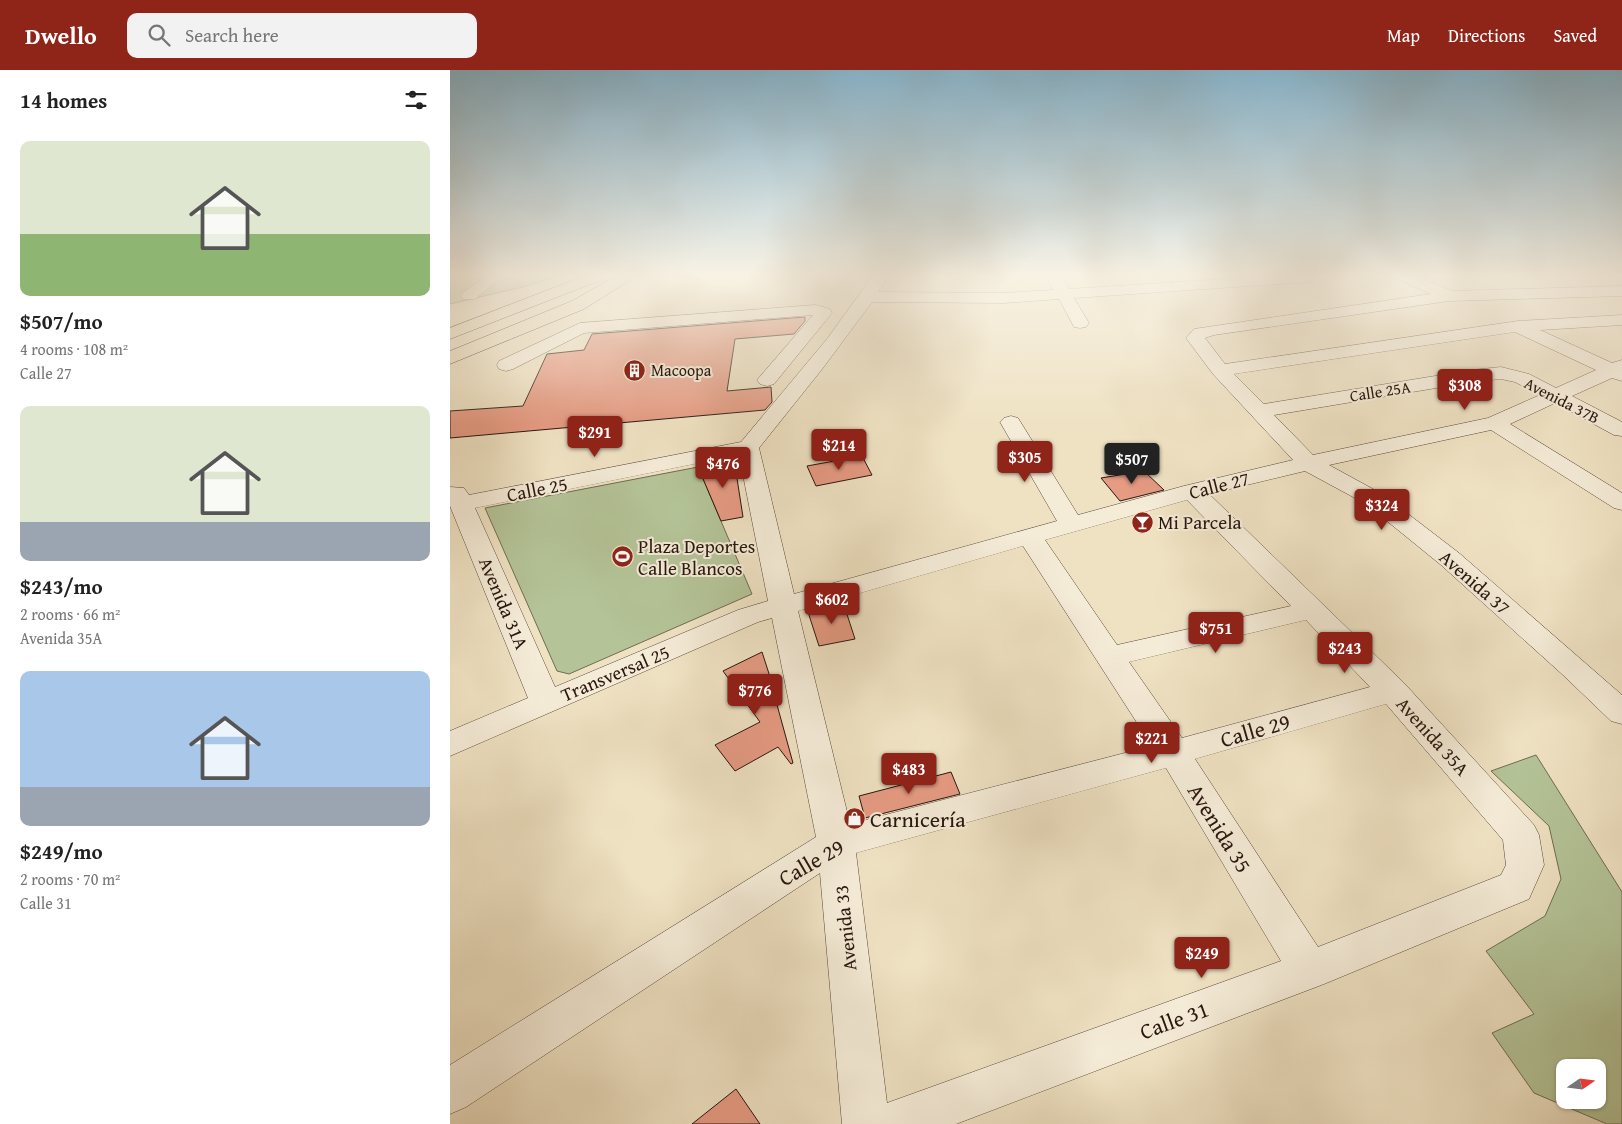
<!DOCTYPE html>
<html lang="en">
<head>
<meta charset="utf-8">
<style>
  body { margin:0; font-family:"Gentium Book Plus",serif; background:#f2f2f2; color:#222; height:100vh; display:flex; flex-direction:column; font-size:19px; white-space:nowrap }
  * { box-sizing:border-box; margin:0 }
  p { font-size:16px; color:#767676 }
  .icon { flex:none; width:28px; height:28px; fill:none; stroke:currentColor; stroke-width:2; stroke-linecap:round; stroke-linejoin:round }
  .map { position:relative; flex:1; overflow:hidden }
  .panel { display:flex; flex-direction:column; background:#fff; width:450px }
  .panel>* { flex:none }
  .needle { width:32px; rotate:76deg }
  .fabs { position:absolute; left:1106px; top:989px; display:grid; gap:10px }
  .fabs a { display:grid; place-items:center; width:50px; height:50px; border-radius:10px; background:#fff; box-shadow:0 1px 4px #0004; font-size:25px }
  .price { position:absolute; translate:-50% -42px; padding:0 11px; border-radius:5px; background:#8f2418; color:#fff; font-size:16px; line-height:32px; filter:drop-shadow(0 1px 2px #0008) }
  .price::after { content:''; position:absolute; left:50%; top:30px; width:15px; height:11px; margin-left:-8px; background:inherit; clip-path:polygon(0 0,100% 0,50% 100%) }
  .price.selected { background:#222; color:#fff }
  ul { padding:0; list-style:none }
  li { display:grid; align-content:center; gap:10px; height:265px; padding:0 20px }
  li span { display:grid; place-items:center; height:155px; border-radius:10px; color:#555 }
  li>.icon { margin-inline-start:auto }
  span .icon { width:90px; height:90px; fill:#fffc; stroke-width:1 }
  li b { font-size:21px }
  h2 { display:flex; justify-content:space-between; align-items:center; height:60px; padding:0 20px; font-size:21px }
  header { display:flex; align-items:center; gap:30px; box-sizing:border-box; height:70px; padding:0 25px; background:#8f2418; color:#fff }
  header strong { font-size:24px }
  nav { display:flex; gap:28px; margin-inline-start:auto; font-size:18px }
  .search { width:350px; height:45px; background:#f2f2f2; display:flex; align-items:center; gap:12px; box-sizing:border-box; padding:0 18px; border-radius:10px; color:#767676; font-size:19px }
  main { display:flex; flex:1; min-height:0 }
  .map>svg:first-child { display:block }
  .green { fill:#b4c498; stroke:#6e6c53; fill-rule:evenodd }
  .building { fill:#e69b83; stroke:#27150e }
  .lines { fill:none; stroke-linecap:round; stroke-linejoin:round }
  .minor-casing { stroke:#59483b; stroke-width:1 }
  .highway-casing { stroke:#27150e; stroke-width:1 }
  .minor { fill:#f5ecd8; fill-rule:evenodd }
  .highway { fill:#efe2c3; fill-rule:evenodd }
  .labels { text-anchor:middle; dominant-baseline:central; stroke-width:4; stroke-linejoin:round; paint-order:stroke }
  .far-poi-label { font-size:16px; fill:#27150e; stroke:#f5ecd8; text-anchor:start }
  .far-street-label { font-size:16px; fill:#27150e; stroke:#f5ecd8 }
  .street-label { font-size:19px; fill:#27150e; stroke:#f5ecd8 }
  .poi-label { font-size:19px; fill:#27150e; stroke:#f5ecd8; text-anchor:start }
  .near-street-label { font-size:22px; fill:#27150e; stroke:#f5ecd8 }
  .near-poi-label { font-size:22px; fill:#27150e; stroke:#f5ecd8; text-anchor:start }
</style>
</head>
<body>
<header>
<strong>Dwello</strong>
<div class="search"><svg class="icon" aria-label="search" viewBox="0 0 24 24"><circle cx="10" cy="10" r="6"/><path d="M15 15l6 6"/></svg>Search here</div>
<nav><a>Map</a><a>Directions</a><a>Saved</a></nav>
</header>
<main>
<section class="panel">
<h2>14 homes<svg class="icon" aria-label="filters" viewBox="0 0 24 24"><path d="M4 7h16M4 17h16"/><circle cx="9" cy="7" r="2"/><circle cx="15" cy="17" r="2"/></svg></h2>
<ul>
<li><span style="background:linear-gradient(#dfe7d0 60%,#8fb573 0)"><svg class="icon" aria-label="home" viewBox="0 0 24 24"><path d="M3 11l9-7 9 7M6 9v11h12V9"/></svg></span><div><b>$507/mo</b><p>4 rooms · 108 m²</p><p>Calle 27</p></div></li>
<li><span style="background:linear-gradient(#dfe7d0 75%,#9aa5b1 0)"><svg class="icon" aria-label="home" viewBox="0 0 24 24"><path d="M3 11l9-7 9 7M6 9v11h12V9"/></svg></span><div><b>$243/mo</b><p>2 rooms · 66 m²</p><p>Avenida 35A</p></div></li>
<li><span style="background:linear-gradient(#a9c7e8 75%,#9aa5b1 0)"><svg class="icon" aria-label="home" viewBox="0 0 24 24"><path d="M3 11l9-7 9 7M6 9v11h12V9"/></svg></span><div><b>$249/mo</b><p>2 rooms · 70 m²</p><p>Calle 31</p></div></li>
</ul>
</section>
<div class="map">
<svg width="1172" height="1054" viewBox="0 0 1172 1054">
  <rect width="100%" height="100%" fill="#efe2c3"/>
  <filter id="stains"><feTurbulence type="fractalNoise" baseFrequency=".004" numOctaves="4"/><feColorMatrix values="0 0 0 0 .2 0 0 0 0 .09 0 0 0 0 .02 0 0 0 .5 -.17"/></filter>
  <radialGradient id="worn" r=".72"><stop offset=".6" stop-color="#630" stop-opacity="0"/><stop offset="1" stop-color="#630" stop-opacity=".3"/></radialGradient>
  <!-- green -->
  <path class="green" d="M0,207H105L77,216L0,234Z
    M248,397L302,524L119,604L107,601L35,438Z
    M1086,685L1172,822V1054H1157L1084,1023L1042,963L1084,944L1036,881L1095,846L1111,809L1099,756L1041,701ZM1115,998H1148V1030H1115Z"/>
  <!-- building -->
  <path class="building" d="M355,247V251L344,264L285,269L277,321L321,317L322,332L315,340L0,368V341L73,336L97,284L134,280L142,264Z
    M412,386L422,405L366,416L357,396Z
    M284,389L293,447L271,451L248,397Z
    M694,401L714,420L670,431L651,408Z
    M393,532L405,569L369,576L358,542Z
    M312,582L322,613H321L343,693L341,694L328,677L285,701L265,675L310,652L273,601Z
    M501,702L510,724L415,748L409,726Z
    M286,1019L310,1054H242Z"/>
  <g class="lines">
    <defs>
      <path id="minor" d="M35,207H52L25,229H13L11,226L13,223Z
        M422,207H438L428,222L554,223L603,220L599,212L601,209H613L619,219L809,207H865L863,210L857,212L624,228L639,253L636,257L630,258L624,257L609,229L554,233L422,232L373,298L309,378L344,524L607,451L550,352L554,348L561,346L568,348L628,445L734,416L843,390L763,304L736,268L744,259L981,224L950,210L948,207H968L1002,221L1172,216V226L999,231L764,265L755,268L775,294L1068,251L1172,245V255L1090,260L1162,293L1172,290V311L1162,308L1122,326L1172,352V366L1164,365L1105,333L1060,354L1172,423V440L1164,438L1041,360L879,395L932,424L1009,483L1172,625V654L1161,651L1113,605L991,495L916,434L855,401L759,424L954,613L1084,755L1089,765L1094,795L1079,829L874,914L506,1054H392L370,803L16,1037L0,1044V995L366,767L322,548L308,552L0,686V661L78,628L0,436V417L14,418L19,425L291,372L377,269ZM1065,262L1146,300L1106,318L1079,304L1051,297L1022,300L814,334L784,304ZM1051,309L1065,312L1090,325L1038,348L863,385L824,345L1022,312ZM289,385L318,531L288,540L105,617L25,438ZM737,430L841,536L667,575L595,470ZM573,476L702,676L400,754L348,541ZM856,550L920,617L732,668L679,592ZM936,634L1053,770L1056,795L1051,805L868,877L745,689ZM716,698L831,891L437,1033L406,783Z
        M366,235L380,239L382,243L324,314L317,316L310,314L307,310L363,245L134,263L63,299L56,301L49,299L47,295L49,291L130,253Z"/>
      <path id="highway" d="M132,207H153L151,210L0,269V258Z
        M164,207H182L180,210L134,239L0,294V281L122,231Z"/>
    </defs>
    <!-- minor casing -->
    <use href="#minor" class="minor-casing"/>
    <!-- highway casing -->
    <use href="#highway" class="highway-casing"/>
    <!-- minor -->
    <use href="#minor" class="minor"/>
    <!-- highway -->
    <use href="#highway" class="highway"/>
  </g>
  <!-- sky -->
  <linearGradient id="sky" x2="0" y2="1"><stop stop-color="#89b8d2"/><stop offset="0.58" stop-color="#f8f2e4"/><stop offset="1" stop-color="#f8f2e4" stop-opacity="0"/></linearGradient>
  <rect width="1172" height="354" fill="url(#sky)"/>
  <!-- icons -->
  <defs>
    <symbol id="building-disc" viewBox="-11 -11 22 22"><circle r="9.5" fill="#8f2418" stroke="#f5ecd8"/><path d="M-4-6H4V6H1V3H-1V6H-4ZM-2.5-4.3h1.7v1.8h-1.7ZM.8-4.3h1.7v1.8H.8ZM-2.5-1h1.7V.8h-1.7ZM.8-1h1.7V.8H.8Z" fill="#fff"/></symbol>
    <symbol id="bar-disc" viewBox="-11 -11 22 22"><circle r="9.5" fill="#8f2418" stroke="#f5ecd8"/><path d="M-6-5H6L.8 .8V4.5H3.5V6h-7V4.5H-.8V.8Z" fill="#fff"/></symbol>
    <symbol id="stadium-disc" viewBox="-11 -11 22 22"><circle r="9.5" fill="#8f2418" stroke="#f5ecd8"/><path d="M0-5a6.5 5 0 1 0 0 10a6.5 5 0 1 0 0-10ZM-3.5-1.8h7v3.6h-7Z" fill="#fff"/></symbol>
    <symbol id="shop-disc" viewBox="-11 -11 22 22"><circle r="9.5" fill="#8f2418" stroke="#f5ecd8"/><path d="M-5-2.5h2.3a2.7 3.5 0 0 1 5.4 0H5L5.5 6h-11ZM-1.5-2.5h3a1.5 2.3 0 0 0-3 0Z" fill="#fff"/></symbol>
  </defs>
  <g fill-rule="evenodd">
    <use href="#building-disc" x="172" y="288" width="25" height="25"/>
    <use href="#bar-disc" x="680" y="440" width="25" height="25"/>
    <use href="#stadium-disc" x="160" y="474" width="25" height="25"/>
    <use href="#shop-disc" x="392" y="736" width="25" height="25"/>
  </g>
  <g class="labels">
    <!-- far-poi labels -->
    <g class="far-poi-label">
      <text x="201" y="300">Macoopa</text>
    </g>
    <!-- far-street labels -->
    <g class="far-street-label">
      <text transform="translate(930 321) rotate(-9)">Calle 25A</text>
      <text transform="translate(1112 330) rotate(27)">Avenida 37B</text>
    </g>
    <!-- street labels -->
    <g class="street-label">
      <text transform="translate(769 415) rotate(-14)">Calle 27</text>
      <text transform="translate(87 419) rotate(-11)">Calle 25</text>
      <text transform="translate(1025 512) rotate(41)">Avenida 37</text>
      <text transform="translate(54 533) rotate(67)">Avenida 31A</text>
      <text transform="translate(165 603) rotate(-23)">Transversal 25</text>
      <text transform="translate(983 666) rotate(48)">Avenida 35A</text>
      <text transform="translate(395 858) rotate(-96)">Avenida 33</text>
    </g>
    <!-- poi labels -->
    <g class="poi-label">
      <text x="708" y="452">Mi Parcela</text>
      <text x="188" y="476">Plaza Deportes<tspan x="188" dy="22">Calle Blancos</tspan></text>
    </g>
    <!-- near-street labels -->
    <g class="near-street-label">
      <text transform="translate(805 660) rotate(-16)">Calle 29</text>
      <text transform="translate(770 758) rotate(58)">Avenida 35</text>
      <text transform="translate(361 792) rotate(-30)">Calle 29</text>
      <text transform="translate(724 950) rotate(-20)">Calle 31</text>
    </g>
    <!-- near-poi labels -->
    <g class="near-poi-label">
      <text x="420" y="749">Carnicería</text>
    </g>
  </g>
  <rect width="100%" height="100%" filter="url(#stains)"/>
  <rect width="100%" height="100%" fill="url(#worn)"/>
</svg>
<div class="fabs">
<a><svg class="needle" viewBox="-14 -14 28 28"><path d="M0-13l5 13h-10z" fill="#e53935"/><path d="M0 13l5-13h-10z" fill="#767676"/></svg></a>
</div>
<b class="price" style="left:1015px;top:341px">$308</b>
<b class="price" style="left:145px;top:388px">$291</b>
<b class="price" style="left:389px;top:401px">$214</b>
<b class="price" style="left:575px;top:413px">$305</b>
<b class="price selected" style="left:682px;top:415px">$507</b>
<b class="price" style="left:273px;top:419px">$476</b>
<b class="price" style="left:932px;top:461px">$324</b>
<b class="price" style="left:382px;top:555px">$602</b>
<b class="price" style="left:766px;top:584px">$751</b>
<b class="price" style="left:895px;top:604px">$243</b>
<b class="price" style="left:305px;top:646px">$776</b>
<b class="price" style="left:702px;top:694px">$221</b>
<b class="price" style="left:459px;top:725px">$483</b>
<b class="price" style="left:752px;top:909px">$249</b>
</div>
</main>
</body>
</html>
